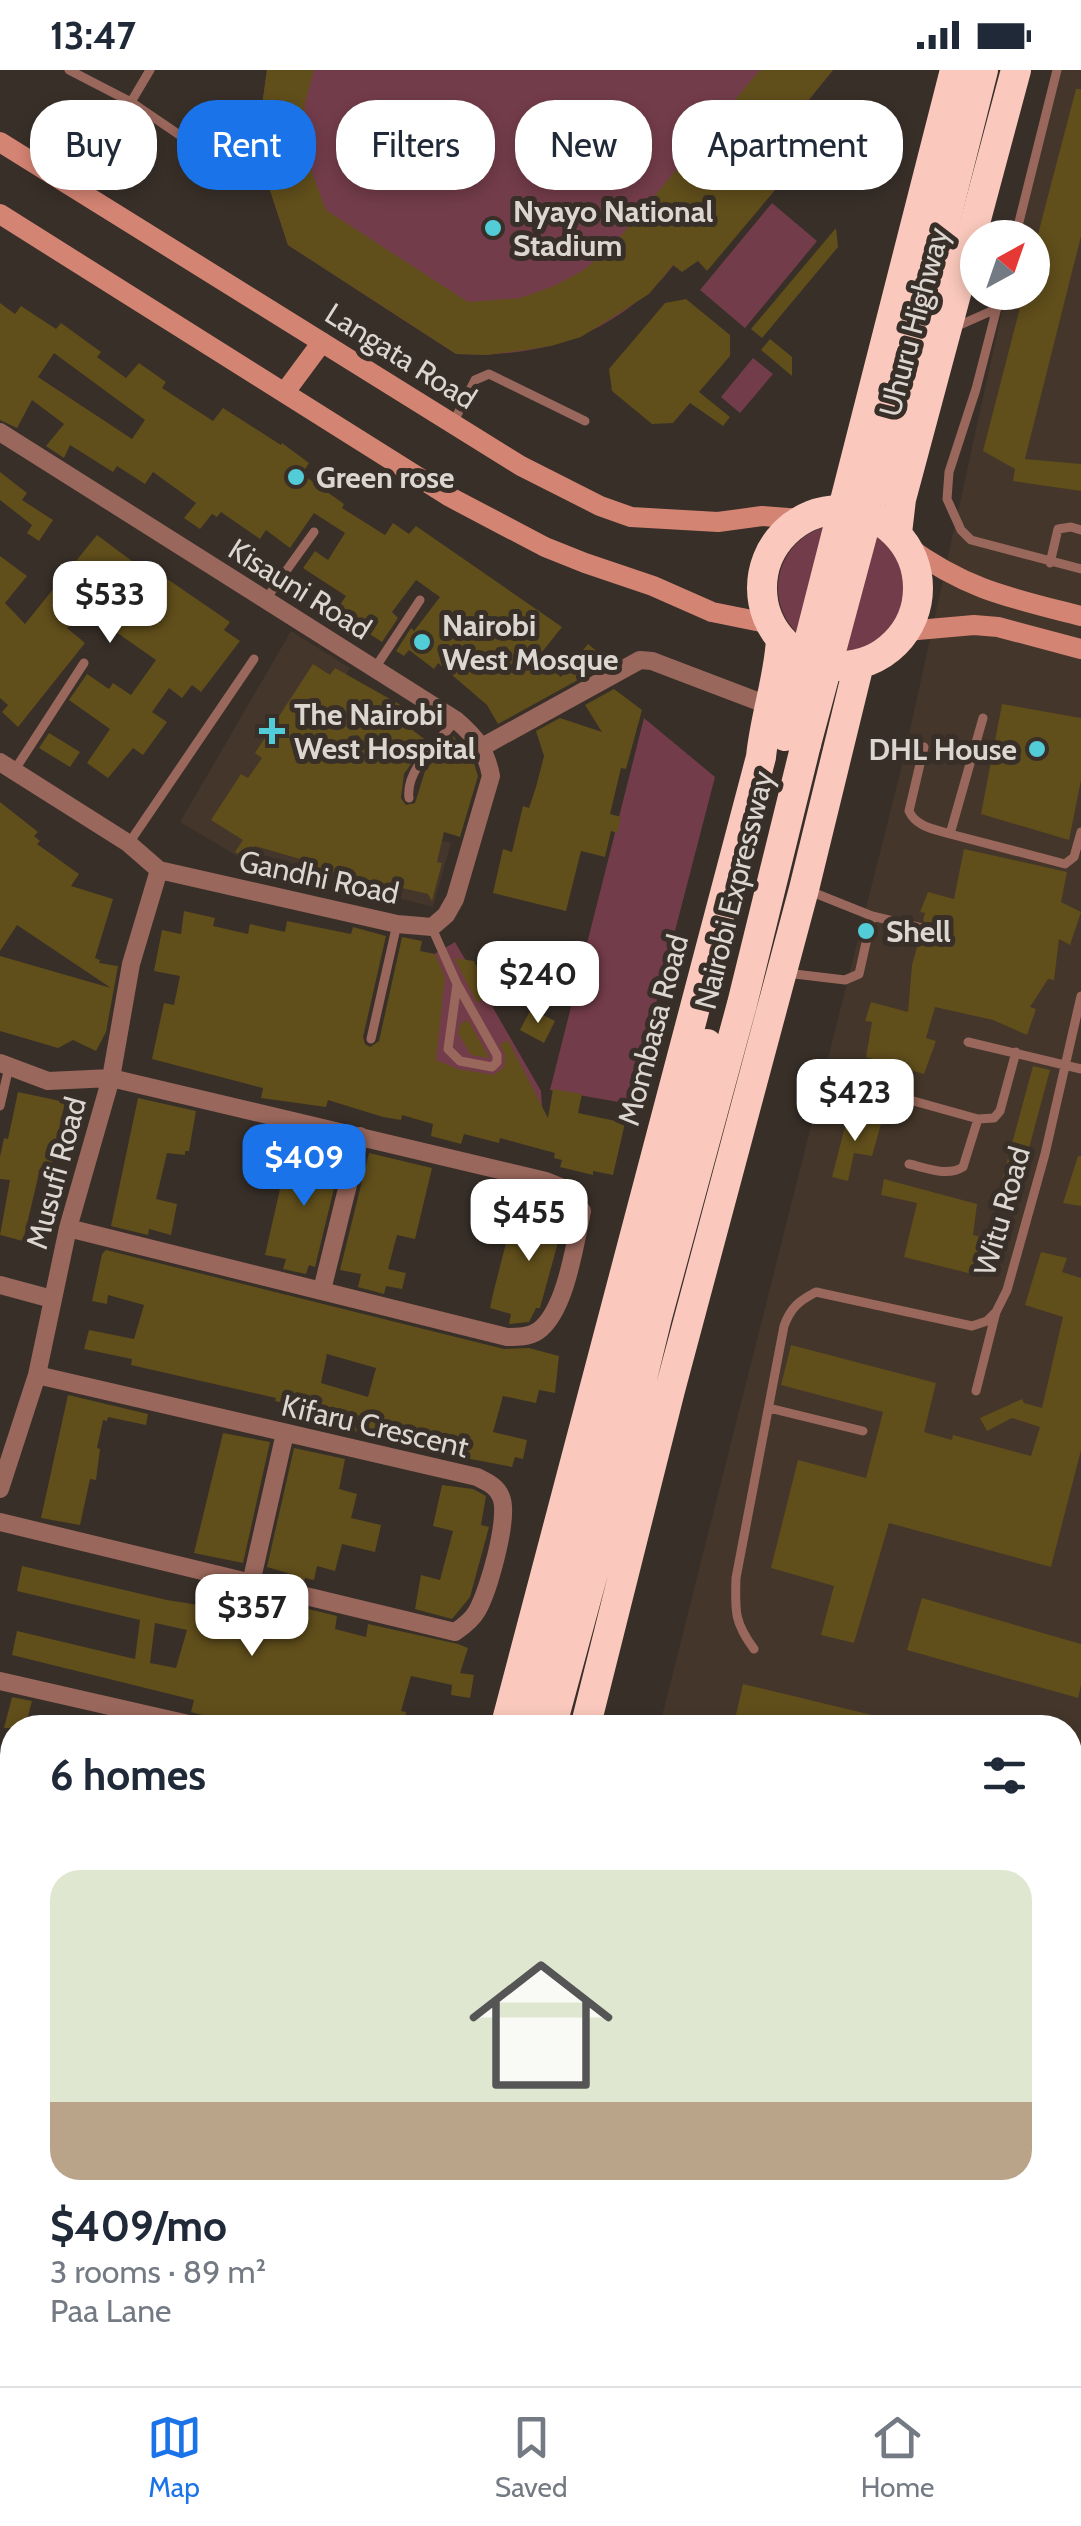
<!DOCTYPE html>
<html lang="en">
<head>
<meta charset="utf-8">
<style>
  body { margin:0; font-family:Cabin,sans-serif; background:#f2f2f3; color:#1f2937; height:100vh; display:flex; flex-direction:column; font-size:38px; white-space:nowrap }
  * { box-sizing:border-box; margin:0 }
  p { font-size:32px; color:#747a83 }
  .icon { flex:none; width:55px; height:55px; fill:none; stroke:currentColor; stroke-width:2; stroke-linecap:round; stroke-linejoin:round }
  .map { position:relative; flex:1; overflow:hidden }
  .details { position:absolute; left:0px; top:1645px; width:1082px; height:672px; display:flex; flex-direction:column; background:#fff; border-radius:40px 40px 0 0; box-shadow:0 5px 15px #0003 }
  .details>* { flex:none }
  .hud { position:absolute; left:30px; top:30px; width:1022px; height:90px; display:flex; gap:20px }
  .needle { width:65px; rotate:40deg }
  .fabs { position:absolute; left:960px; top:150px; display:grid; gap:20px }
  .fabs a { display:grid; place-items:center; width:90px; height:90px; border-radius:50%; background:#fff; box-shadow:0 5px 15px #0003; font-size:50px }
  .price { position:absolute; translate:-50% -85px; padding:0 22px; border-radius:20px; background:#fff; color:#222; font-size:32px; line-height:65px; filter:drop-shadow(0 2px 5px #0008) }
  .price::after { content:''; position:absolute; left:50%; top:60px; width:30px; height:22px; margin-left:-15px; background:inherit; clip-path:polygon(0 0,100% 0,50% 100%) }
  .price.selected { background:#1a73e8; color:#fff }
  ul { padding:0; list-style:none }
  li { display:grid; align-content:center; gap:20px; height:530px; padding:0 50px }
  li+li { border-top:2px solid #e0e1e3 }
  li span { display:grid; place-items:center; height:310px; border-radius:30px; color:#555 }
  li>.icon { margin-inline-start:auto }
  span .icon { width:180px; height:180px; fill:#fffc; stroke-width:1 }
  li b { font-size:42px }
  h2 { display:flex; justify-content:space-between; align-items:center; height:120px; padding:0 50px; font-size:42px }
  .pill { padding:0 35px; border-radius:40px; background:#fff; box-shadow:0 5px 15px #0003; font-size:35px; line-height:90px }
  .pill.selected { background:#1a73e8; color:#fff }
  .status { display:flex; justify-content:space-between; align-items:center; height:70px; padding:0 50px; background:#fff; direction:ltr }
  .status svg { height:28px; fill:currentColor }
  .dock { display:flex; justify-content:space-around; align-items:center; height:140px; border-top:2px solid #e0e1e3; background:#fff; font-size:28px; color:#747a83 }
  .dock a { display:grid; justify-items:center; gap:5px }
  .dock .selected { color:#1a73e8 }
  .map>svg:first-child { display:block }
  .built { fill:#44362a }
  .green { fill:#733c4a }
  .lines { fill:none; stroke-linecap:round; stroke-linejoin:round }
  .stream { stroke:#525e1b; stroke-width:5 }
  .building { fill:#604e1b; fill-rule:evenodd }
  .lane { stroke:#9a675c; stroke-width:9 }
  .street { stroke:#9a675c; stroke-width:18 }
  .secondary { stroke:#d48473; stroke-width:20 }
  .highway { stroke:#fac8bc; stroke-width:30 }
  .highway-bridge { stroke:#fac8bc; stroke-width:30 }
  .poi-dot { fill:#52ccd6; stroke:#382f28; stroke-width:4 }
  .labels { text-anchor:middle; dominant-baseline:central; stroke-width:10; stroke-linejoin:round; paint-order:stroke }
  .poi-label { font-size:30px; font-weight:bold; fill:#dcd6d1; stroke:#382f28; text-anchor:start }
  .street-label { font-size:30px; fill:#dcd6d1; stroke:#382f28 }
</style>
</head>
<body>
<div class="status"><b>13:47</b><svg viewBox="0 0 49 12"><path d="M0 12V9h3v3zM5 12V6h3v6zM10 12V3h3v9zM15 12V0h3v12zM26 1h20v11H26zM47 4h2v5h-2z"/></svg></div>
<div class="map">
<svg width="1081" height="2316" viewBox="0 0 1081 2316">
  <rect width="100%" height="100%" fill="#382f28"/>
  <!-- built -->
  <path class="built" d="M1055,0H1081V2158L1070,2156V1658H659L904,687L1006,223L1032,222V168L1018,167Z
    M291,561L350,598L271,724L451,773L433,837L237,786L180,752Z"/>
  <!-- green -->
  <path class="green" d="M267,0H833L663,208C604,268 539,288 456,284L288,175L263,99L259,58Z
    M772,133L817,171L745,258L700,220Z
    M753,288L773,304L740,343L721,327Z
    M778 518a63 63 0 1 1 126 0a63 63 0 1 1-126 0Z
    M644,648L715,707L630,1034L550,1020Z
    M455,872L541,1021L542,1037L408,1011L431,886Z"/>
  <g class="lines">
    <!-- stream -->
    <path class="stream" d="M0,2061L12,2057
      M1070,2174L1081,2176"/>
  </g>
  <!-- building -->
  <path class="building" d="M267,0H314L305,33L304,58L312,103L326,140L468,232L520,228L554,216L582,201L622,169L620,167L760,0H833L739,116L781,113L707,201L698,191L682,202L673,195L649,224L581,267L551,276L488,285L456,284L288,175L263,99L259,58Z
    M1076,19H1081V166L1025,389L1081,394V421L1013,411L1015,399L983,381L1024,222H1032V187Z
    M836,158L838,177L762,268L751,259Z
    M686,229L730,265V286L699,322L730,347L723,356L690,333L673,353L652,354L612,321L609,299L665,233Z
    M0,233L15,244L21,236L56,259L61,253L101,282L97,287L126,308L139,293L166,312L162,318L213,351L223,338L281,375L282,373L309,393L302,404L344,434L342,438L385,465L393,453L409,464L416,456L562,557L538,587L561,607L588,574L604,587L605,595L498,654L487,635L438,593L434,599L409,580L404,586L396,581L411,558L414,561L440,527L416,510L392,542L398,548L382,572L335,542L346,526L303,498L315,481L328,490L345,463L314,443L290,478L266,460L260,469L221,442L217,447L212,444L200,459L184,448L196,433L153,402L145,414L117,396L113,402L70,375L64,388L46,376L64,354L32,330L17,358L0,350ZM54,283L145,350L132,369L38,307Z
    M770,269L792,287V306L761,280Z
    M0,402L27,423L22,430L53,450L39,471L27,463L32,455L0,430Z
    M97,465L156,509L160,504L230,552L224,560L240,571L201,622L192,615L182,628L169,618L152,642L167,652L143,685L133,678L108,708L87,693L110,659L69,630L87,604L109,619L113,613L131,625L156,590L116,562L118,559L86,534L67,558L85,573L18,657L2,642L8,635L0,628V486L27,506L5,533L25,554Z
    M313,594L330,605L335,598L420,646L411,659L427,671L404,704L401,728L406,735L415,733L425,701L453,666L472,687L478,706L460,767L444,762L437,792L442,793L432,831L428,824L320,799L299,793L300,789L255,776L247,789L235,782L243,770L211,750L241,704L248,708L262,688L255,683Z
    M614,619L642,640L626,699L621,698L610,744L621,747L617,763L611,761L605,787L581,781L566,841L493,823L503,779L512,782L523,736L529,738L536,717L544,686L536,661L560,648L602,662L585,635Z
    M1002,634L1081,648V710L1069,770L981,744Z
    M49,663L80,682L70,697L39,678Z
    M0,732L38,762L34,766L40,771L37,774L79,804L71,816L113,829L95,888L100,890L99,893L118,896L106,962L96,981L73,970L58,978L0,961V886L111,918L17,855L0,881Z
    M964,779L1067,802L1061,832L1081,842L1070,875L1059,869L1054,910L1048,909L1030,937L1036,939L1027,965L993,950L935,937L926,968L936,971L924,1004L866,987L872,952L865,951L871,932L908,942L912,895L920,866L927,864L930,859L923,850L925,843L920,842L928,822L954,829Z
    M184,841L215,848L213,856L248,864L250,854L285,862L287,851L351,864L353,857L386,866L363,967L365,974L370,977L379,971L402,867L422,871L420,881L435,884L445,907L436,990L458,999L494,1005L504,997L505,984L500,975L508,970L548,1048L553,1019L582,1024L578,1043L625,1053L613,1105L593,1101V1105L560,1097L562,1090L554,1088L555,1083L500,1068L499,1073L464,1064L461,1074L431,1066L433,1054L402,1045L401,1050L383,1047L328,1030L326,1037L261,1028L263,1018L152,989L164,933L174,935L180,906L154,901L162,860L181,864Z
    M498,887L543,915L553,928L544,944L530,936L534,930L507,915L477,933L454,888L474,891L477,897L484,893L488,900Z
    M531,939L555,951L544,973L520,960Z
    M468,950L489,987V988L471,985L458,963L460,954Z
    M1033,996L1050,1000L1022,1104L1019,1103L1004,1139L995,1136Z
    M18,1022L65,1032L49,1105L39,1103L23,1171L0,1165L10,1110L0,1109V1087L4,1068L8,1069Z
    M138,1028L196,1041L189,1081H185V1085L167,1083L156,1129L177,1134L171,1165L149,1159L148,1165L111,1156Z
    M848,1045L881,1054L872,1086L854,1083L848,1111L832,1107Z
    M314,1070L344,1077L315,1197L309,1195L306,1204L283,1199L286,1189L265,1185L285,1097L307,1103Z
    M369,1083L432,1098L415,1169L397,1165L388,1199L406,1203L402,1219L386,1216L384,1224L358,1217L361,1204L340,1200Z
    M1078,1086H1081V1136L1063,1133Z
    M884,1109L977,1134L973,1165L993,1170L984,1207L904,1187L917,1133L881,1125Z
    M541,1123L558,1129L564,1138L557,1176L540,1238H536L529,1252L509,1254L511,1244L490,1238L493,1224L508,1165L530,1169Z
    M106,1180L504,1279L529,1278L559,1286L555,1323L539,1320L536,1333L503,1326L493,1362L527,1370L523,1389L515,1387L512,1397L413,1378L300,1345L302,1337L275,1331L276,1328L131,1295L132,1289L84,1279L89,1260L134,1269L144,1235L108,1225L107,1234L92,1231L102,1184ZM327,1284L376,1298L368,1327L321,1313Z
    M1041,1182L1067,1188L1062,1202L1081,1208V1380L1051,1497L889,1453L854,1573L821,1565L834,1516L771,1498L798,1390L866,1408L883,1342L781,1315L791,1275L936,1313L924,1362L952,1370L953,1365L1031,1386L1040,1357L1012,1348L987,1361L980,1348L1022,1329L1024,1333L1042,1338L1063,1247L1025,1235Z
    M68,1325L148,1344L146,1355L108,1347L107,1351L103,1350L97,1378L100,1379L96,1410L90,1409L80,1455L41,1448Z
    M223,1363L270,1372L243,1493L194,1483Z
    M294,1378L345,1389L339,1419L357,1424L351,1448L381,1455L375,1482L342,1474L335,1501L317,1496L314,1510L305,1508L304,1513L290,1509L291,1504L267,1497Z
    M442,1415L473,1419L486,1426L481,1455L489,1457L470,1527L452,1549L415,1539L421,1505L440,1510L453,1461L433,1456Z
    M22,1496L167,1530L224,1539L225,1533L268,1544L271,1530L337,1546L335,1559L366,1567L368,1554L458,1574L468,1578L460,1603L474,1605L470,1628L451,1625L452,1615L411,1606L401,1641L406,1642L402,1658H286L239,1646L238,1658H218L214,1648L191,1642L194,1630L12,1585L17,1561L135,1589L140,1550L17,1521ZM155,1553L187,1560L176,1598L150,1593Z
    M922,1528L1081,1574V1615L1078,1628L907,1580Z
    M743,1614L901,1652L900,1658H733Z
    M12,1627L32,1631L25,1658H4Z"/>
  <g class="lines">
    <!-- lane -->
    <path class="lane" d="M69,0L131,32L150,0
      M131,32L228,98
      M1015,168L1057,0
      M1001,222L976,319L949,402L947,429L961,460L971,470L1081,499
      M953,258L996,239
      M453,353L475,310L489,304L585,351
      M1050,493L1058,459L1071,457L1081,460
      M266,529L314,462
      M375,598L420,530
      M983,648L950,764L1065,794L1074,787L1081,762
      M924,677L909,741C916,757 935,759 950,764
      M14,701L84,593
      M409,728C405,699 439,672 456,650
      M129,773L254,589
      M872,846L922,858
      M432,858L457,914L497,985V992L492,997L460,991L448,979L457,914
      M786,903L845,910L859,904L872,846L807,820
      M371,969L397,854
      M968,972L1081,999
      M892,1025L978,1049L994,1048L1000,1041L1016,982
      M0,1036L9,997
      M909,1094C927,1098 947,1107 963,1097L978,1049
      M976,1321L996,1242
      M769,1338L863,1361
      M754,1579C734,1552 735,1541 736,1508L784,1256C791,1237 799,1231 816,1222L972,1256L987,1251L996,1242L1007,1220L1045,1084L1081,926
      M0,1888L2,1871
      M0,1988L12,1987
      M12,2216L5,2255L12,2284
      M27,2305L34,2316
      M686,2316L687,2305"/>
    <!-- street -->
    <path class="street" d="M0,362L456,650C476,667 486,680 491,706L455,829L446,845L432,857L397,854L159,800L128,773L0,692
      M482,677L640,590L652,591L770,636
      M0,993L48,1011L111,1008L546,1111L566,1119L582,1141C575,1173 566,1241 538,1261C529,1267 518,1267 507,1267L68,1158
      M0,1215L52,1229
      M322,1220L360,1066
      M0,1419L37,1305L68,1158L111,1008L131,894L159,800
      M0,1452L455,1562C464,1556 472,1550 477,1541C488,1522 510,1447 501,1427C497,1416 487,1412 477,1407L37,1305
      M251,1513L285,1363
      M0,1611L206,1658
      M0,1767L12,1770
      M1070,1893L1081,1896
      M499,2305L516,2316"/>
    <!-- secondary -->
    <path class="secondary" d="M0,72L521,396L600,436L631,447L718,452L762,446L801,449
      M0,144L450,427L545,477L585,493L653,516L712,542L771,554
      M285,322L322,272
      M907,476C967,520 1011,528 1081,546
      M906,561L974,555L998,557L1081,579"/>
    <!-- highway -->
    <path class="highway" d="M762 518a78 78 0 1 1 156 0a78 78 0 1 1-156 0Z
      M897,463L901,429L1016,0
      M505,1658L761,687C765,646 779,609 781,569
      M526,1658L707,974
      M551,1658L609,1444L657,1247L742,934L806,674
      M585,1658L670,1320L804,819L859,594
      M351,2316L354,2305
      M379,2316L382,2305
      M407,2316L411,2305"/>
    <!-- highway-bridge -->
    <path class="highway-bridge" d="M785,666L955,0
      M806,674L926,227L983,0"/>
  </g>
  <!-- markers -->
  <g class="poi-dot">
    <circle cx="493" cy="158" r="10"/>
    <circle cx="296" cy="407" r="10"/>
    <circle cx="422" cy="572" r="10"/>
    <path d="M267 646h10v10h10v10h-10v10h-10v-10h-10v-10h10z"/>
    <circle cx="1037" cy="679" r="10"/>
    <circle cx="866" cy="861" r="10"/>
  </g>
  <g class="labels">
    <!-- poi labels -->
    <g class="poi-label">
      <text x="513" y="141">Nyayo National<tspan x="513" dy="34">Stadium</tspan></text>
      <text x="316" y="407">Green rose</text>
      <text x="442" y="555">Nairobi<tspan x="442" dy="34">West Mosque</tspan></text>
      <text x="294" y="644">The Nairobi<tspan x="294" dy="34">West Hospital</tspan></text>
      <text x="1017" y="679" text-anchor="end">DHL House</text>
      <text x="886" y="861">Shell</text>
    </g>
    <!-- street labels -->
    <g class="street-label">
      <text transform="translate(914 252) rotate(-75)">Uhuru Highway</text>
      <text transform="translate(401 286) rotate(32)">Langata Road</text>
      <text transform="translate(300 519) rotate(32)">Kisauni Road</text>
      <text transform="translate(319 807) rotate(12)">Gandhi Road</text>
      <text transform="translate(734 820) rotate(-76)">Nairobi Expressway</text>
      <text transform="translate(653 960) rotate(-75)">Mombasa Road</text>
      <text transform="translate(56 1103) rotate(-75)">Musufi Road</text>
      <text transform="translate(1002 1141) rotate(-74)">Witu Road</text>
      <text transform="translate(375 1356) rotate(13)">Kifaru Crescent</text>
    </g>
  </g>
</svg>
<div class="fabs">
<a><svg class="needle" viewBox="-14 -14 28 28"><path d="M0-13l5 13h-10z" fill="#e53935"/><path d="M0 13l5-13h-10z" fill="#747a83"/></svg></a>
</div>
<b class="price" style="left:110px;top:576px">$533</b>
<b class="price" style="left:538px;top:956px">$240</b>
<b class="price" style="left:855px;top:1074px">$423</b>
<b class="price selected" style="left:304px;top:1139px">$409</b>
<b class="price" style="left:529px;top:1194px">$455</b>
<b class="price" style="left:252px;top:1589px">$357</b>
<div class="hud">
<a class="pill">Buy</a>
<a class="pill selected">Rent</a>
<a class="pill">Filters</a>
<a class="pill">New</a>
<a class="pill">Apartment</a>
</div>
<section class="details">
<h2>6 homes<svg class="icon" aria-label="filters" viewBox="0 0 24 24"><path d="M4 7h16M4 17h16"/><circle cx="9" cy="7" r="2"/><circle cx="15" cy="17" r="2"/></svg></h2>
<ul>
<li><span style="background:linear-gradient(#dfe7d0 75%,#b9a48a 0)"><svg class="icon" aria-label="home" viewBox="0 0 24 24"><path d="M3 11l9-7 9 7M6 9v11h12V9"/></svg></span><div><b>$409/mo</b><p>3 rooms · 89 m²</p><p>Paa Lane</p></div></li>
</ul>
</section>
</div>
<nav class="dock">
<a class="selected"><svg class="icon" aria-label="map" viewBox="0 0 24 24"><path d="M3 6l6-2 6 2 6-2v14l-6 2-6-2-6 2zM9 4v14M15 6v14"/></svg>Map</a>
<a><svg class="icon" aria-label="saved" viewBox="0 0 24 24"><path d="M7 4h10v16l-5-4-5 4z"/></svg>Saved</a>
<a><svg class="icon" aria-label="home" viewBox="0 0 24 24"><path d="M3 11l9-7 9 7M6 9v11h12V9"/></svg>Home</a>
</nav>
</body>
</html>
